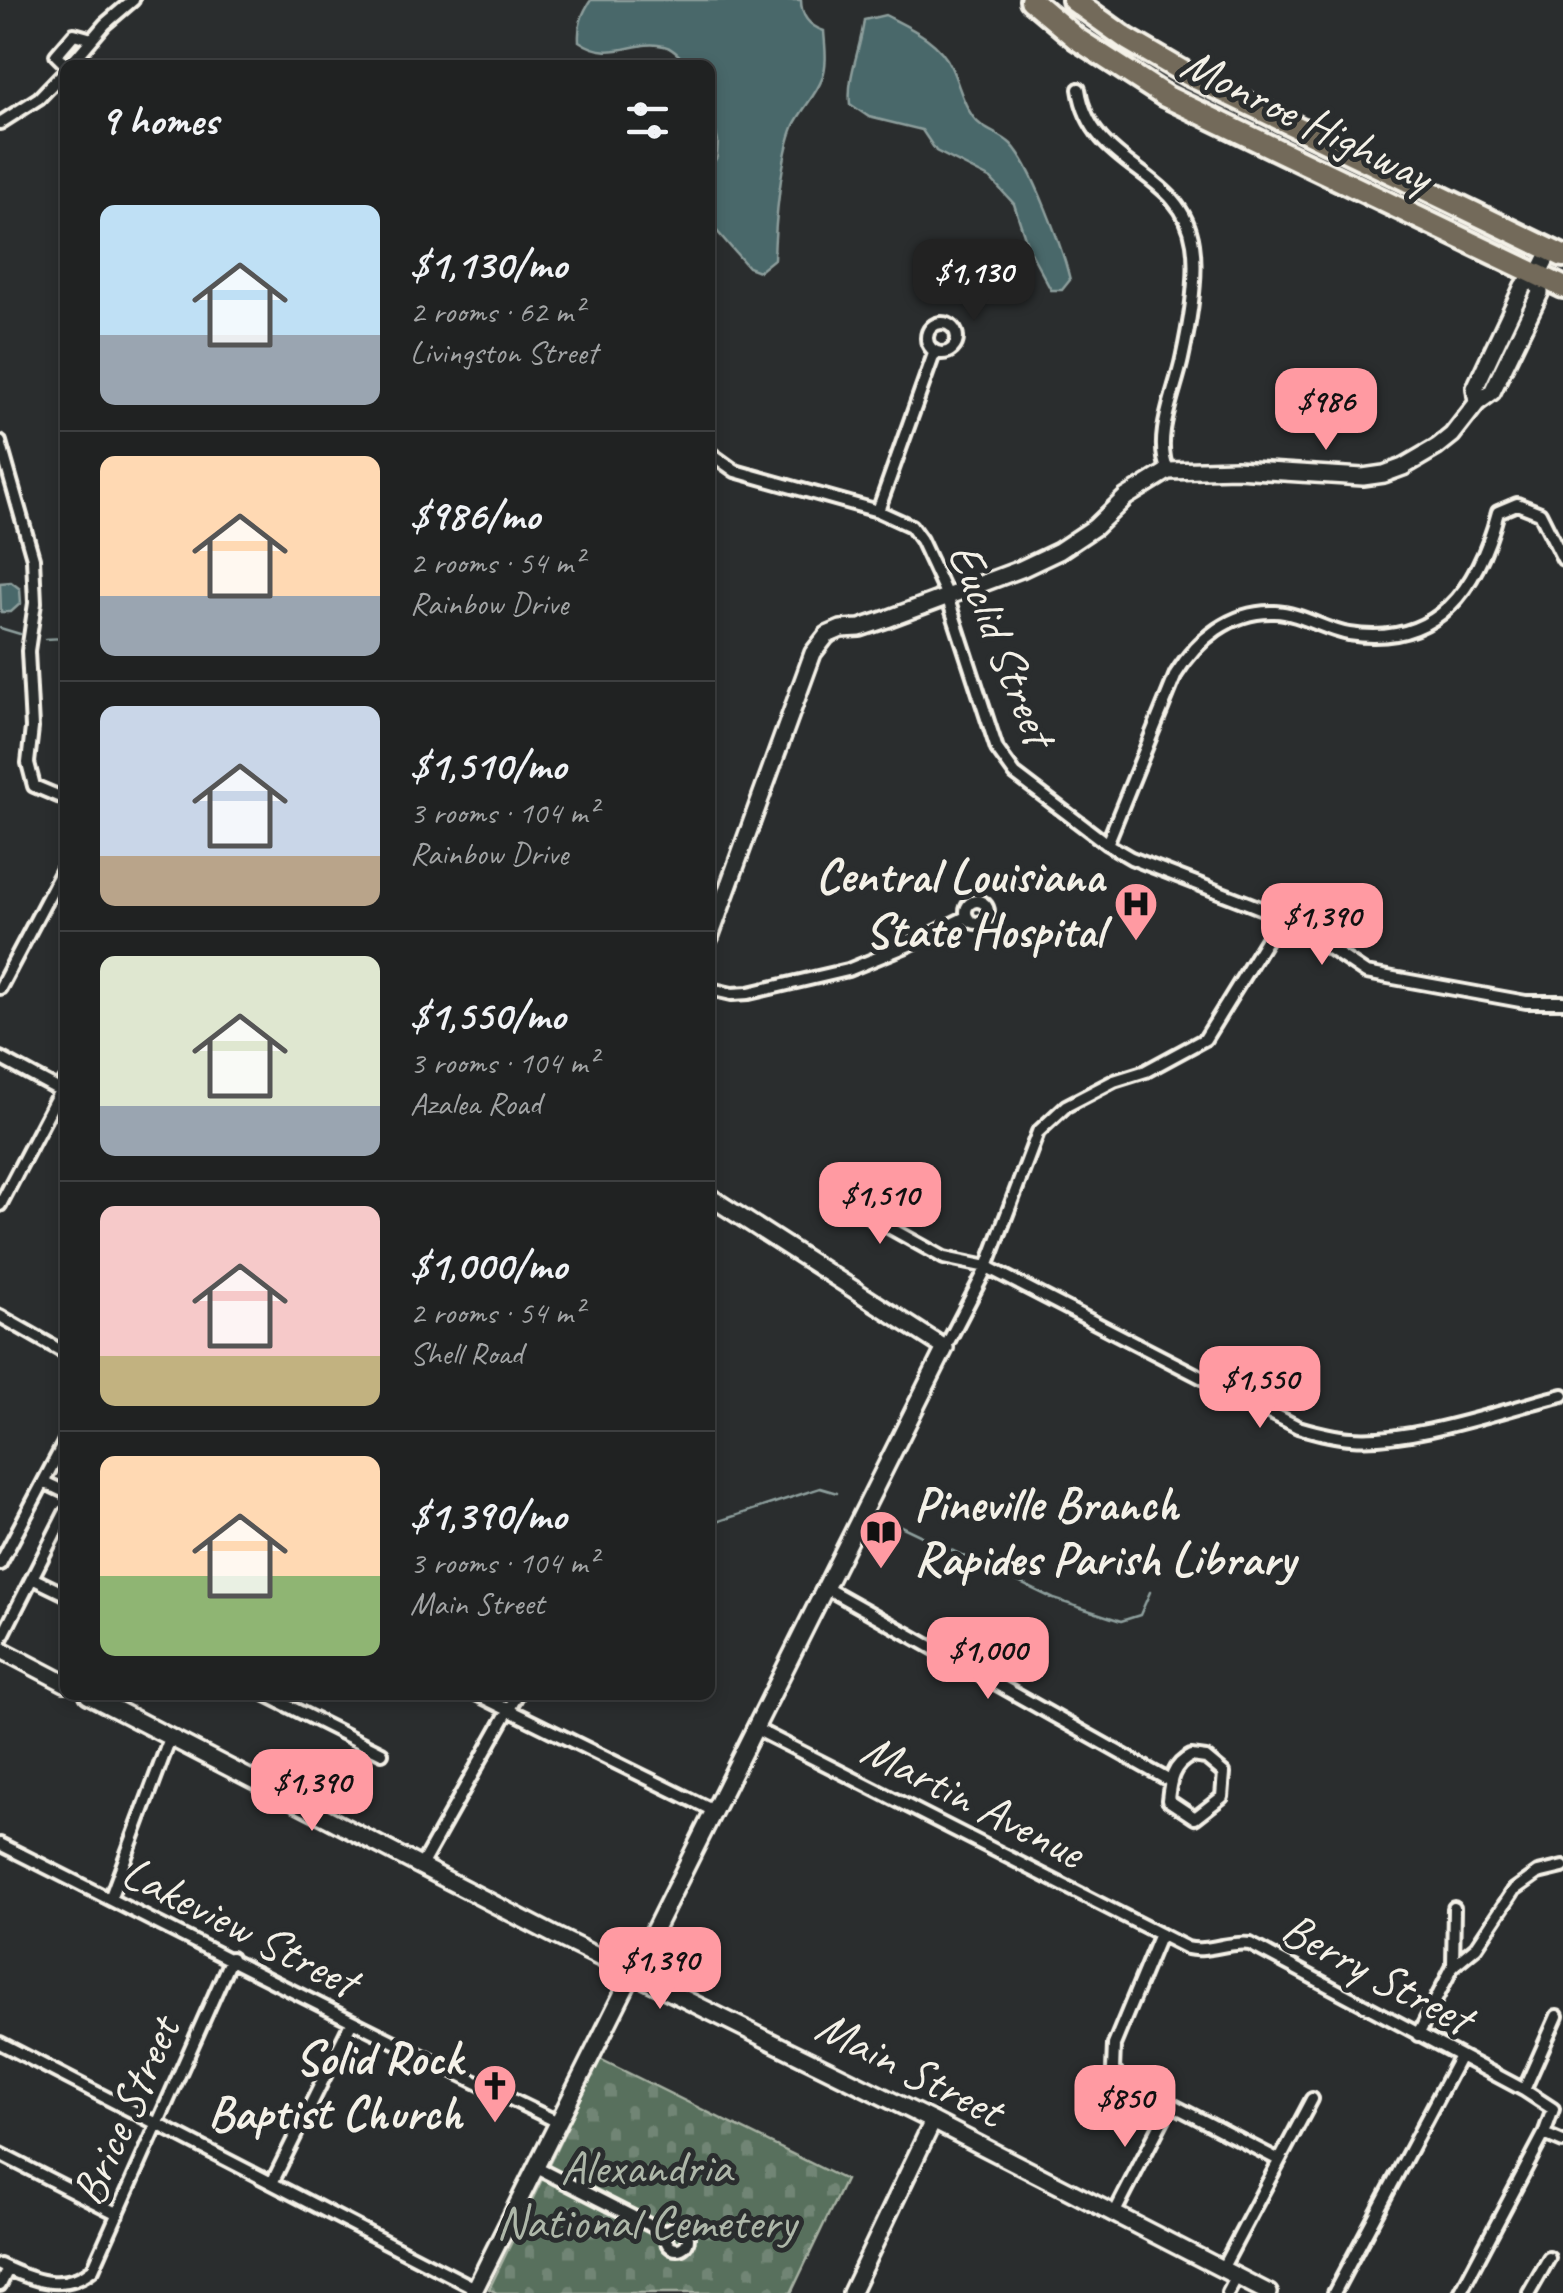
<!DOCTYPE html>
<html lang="en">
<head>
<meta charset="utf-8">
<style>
  body { margin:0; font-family:Caveat,sans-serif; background:#282a2a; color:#f1f3f6; height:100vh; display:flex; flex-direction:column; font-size:38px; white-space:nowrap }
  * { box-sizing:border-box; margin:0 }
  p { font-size:32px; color:#a2a4a5 }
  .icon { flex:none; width:55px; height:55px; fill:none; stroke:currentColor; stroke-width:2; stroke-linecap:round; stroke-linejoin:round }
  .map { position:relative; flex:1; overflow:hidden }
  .side { position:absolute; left:60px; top:60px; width:655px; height:1640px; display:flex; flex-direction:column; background:#202222; border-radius:15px; box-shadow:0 5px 15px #0003,0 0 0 2px #3d3f40 }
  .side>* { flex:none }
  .price { position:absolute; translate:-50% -85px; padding:0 22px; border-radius:20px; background:#ff9aa2; color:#111; font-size:32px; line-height:65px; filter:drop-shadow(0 2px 5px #0008) }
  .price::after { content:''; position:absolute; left:50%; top:60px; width:30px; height:22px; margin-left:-15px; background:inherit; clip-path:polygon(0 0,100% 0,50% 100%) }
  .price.on { background:#222; color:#fff }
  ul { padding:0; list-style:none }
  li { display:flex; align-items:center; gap:30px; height:250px; padding:0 40px }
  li+li { border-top:2px solid #3d3f40 }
  li span { display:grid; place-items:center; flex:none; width:280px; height:200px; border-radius:15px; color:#555 }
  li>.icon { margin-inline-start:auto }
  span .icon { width:120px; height:120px; fill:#fffc; stroke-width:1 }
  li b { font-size:42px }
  h2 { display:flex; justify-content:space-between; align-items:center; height:120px; padding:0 40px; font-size:42px }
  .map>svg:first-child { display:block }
  .cemetery { fill:url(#cemetery-stones); stroke:#a6b0a2; stroke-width:2.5 }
  .water { fill:#48676a; stroke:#8d9e9c; stroke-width:2.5 }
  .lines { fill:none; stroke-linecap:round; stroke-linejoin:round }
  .stream { stroke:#8d9e9c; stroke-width:2.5 }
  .street-casing { stroke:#f4f1e8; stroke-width:18 }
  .secondary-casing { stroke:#f4f1e8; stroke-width:22 }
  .highway-casing { stroke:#f4f1e8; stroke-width:28 }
  .street { stroke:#2a2d2e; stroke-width:10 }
  .secondary { stroke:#2a2d2e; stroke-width:15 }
  .highway { stroke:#736b5a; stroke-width:20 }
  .labels { text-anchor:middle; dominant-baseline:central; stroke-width:10; stroke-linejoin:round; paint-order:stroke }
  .street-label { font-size:48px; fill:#f4f1e8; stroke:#2a2d2e }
  .poi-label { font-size:48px; font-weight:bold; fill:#f4f1e8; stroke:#2a2d2e; text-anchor:end }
  .park-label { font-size:48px; fill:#aeb7a9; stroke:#2a2d2e }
</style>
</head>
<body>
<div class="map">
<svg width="1563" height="2293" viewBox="0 0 1563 2293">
  <defs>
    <pattern id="cemetery-stones" width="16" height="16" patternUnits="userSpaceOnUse" patternTransform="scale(2.5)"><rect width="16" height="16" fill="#58705d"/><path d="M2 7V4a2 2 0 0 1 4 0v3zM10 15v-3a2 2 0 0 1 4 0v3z" fill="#718574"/></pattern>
  </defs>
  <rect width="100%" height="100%" fill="#2a2d2e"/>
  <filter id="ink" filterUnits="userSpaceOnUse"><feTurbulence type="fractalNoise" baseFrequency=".01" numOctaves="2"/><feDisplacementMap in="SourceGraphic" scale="20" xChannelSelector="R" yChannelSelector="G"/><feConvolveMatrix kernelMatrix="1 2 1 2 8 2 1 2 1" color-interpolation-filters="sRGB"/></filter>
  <g filter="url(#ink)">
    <!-- cemetery -->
    <path class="cemetery" d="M600,2059L845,2180L791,2293H497L489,2289Z"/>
    <!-- water -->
    <path class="water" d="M591,0H801C801,16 809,26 824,31C825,47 828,63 822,79C816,95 802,109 794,125C781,155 775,225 774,259L759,271L748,267L710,223V168L717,157L718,142L710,106V65H689C682,59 674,48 664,46C635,38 612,64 579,41C578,24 582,13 591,0Z
      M885,15C910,28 939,40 951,67C959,84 962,102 973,117C983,131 1000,133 1011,144C1032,165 1063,250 1070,280L1062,290H1051L1028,247L1014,204L991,179L936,151L922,130L869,117L850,104C847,75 861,49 864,20Z
      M11,582L20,589L21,603L11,612H1L0,583Z"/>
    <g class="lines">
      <!-- stream -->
      <path class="stream" d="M0,628L20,634
        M45,639L65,638
        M884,1518L1054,1599L1121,1621L1140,1615L1150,1592
        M710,1524L820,1488L837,1493"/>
      <defs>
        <path id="street" d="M66,65L56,55L74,34L92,39
          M70,65L105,24L133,0
          M1079,89C1091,171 1182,168 1193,244C1198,276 1189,327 1182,359C1175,393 1153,438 1168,471
          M0,123L39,98L65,71
          M927 338a15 15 0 1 1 30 0a15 15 0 1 1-30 0Z
          M0,442L33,558L35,603L28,651L32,728L28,763L34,786L65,799
          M710,453L735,471L878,511L911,526L921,540L947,596L997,749L1015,774L1107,844L1131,858L1281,916L1366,973L1526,1002H1563
          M878,511L935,351
          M1107,844L1176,674C1197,640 1231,610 1275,612C1300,613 1325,630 1349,634C1437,648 1478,588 1498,512L1517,504L1540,513L1563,559
          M966 912a11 11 0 1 1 22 0a11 11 0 1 1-22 0Z
          M0,988L65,865
          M710,989L732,994L749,993L848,970L909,945L966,917
          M0,1058L65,1093
          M846,1181L838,1199L944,1258L987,1267L1298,1427C1315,1432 1333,1437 1351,1438C1412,1443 1503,1410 1563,1395
          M0,1205L65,1081
          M0,1316L65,1353
          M945,1348L987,1267L1038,1132L1066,1106L1114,1081L1146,1071L1205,1039L1281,916
          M44,1482L65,1492
          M0,1564L65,1441
          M32,1578L65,1594
          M826,1588L1170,1781
          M0,1641L65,1513
          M266,1695L382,1753
          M478,1695L712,1810
          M754,1728L1187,1948C1208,1953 1228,1941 1250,1944L1524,2090L1553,2109L1544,2134L1460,2293
          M1191,1756L1206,1758L1224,1773L1222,1797L1195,1818L1168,1800C1170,1781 1172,1765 1191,1756Z
          M0,1844C186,1937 370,2032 558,2122
          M422,1864L517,1695
          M110,1899L170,1738
          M1160,1934L1114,2045L1113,2070L1122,2079L1279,2160
          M1453,1965L1454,1908
          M1418,2035L1453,1966L1476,1947L1514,1890L1538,1873L1563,1867
          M0,2043L475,2288
          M1524,2090L1557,2016
          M1544,2134L1563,2142
          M0,2154L118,2214
          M535,2167L667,2234
          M272,2183L351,2023
          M1114,2214L1171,2104
          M666 2238a11 11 0 1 1 22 0a11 11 0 1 1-22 0Z
          M0,2265C31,2280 64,2293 93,2269L231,1958
          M1222,2269L1312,2099
          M0,2285L8,2269
          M1228,2293L1237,2276
          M1334,2293L1460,2056
          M1529,2293L1549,2258"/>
        <path id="secondary" d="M1477,403L1475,388L1523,286L1537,277L1550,251
          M710,937L813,653L827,635L841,629L860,628L887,619L1021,569L1059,551L1095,527L1126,497L1168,471L1236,469L1363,477L1384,474L1403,467L1437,447L1452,435L1477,403L1492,392L1540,293L1537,277
          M0,1649L65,1683
          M88,1695L556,1936L933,2121L1269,2293
          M473,2293L945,1348L710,1197
          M851,2293L933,2121"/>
        <path id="highway" d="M1031,0L1077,39L1165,96L1563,287
          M1073,0L1127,39L1187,74L1563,256"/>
      </defs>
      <!-- street casing -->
      <use href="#street" class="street-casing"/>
      <!-- secondary casing -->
      <use href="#secondary" class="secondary-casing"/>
      <!-- highway casing -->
      <use href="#highway" class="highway-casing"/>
      <!-- street -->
      <use href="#street" class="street"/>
      <!-- secondary -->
      <use href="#secondary" class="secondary"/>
      <!-- highway -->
      <use href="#highway" class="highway"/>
    </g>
  </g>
  <!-- icons -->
  <defs>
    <symbol id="hospital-pin" viewBox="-11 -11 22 30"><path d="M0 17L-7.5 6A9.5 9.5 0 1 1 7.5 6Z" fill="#ff9aa2" stroke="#2a2d2e"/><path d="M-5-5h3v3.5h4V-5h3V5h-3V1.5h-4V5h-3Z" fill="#111"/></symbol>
    <symbol id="library-pin" viewBox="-11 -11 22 30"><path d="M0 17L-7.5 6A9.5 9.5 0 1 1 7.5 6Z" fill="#ff9aa2" stroke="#2a2d2e"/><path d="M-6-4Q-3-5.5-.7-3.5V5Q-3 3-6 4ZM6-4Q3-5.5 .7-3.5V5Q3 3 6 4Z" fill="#111"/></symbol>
    <symbol id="church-pin" viewBox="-11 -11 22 30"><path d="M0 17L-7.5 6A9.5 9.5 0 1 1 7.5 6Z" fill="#ff9aa2" stroke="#2a2d2e"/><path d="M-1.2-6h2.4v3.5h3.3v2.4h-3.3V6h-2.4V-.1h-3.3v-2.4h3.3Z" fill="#111"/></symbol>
  </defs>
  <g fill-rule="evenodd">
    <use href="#hospital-pin" x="1111" y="879" width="50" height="68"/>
    <use href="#library-pin" x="856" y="1507" width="50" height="68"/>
    <use href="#church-pin" x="470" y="2061" width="50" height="68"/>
  </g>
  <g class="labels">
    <!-- street labels -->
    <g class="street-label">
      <text transform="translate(1307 119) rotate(26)">Monroe Highway</text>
      <text transform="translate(1002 644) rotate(68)">Euclid Street</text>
      <text transform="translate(973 1800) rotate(27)">Martin Avenue</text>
      <text transform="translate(240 1926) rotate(27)">Lakeview Street</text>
      <text transform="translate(1377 1973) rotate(28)">Berry Street</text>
      <text transform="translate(910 2068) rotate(27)">Main Street</text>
      <text transform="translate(125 2111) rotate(-66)">Brice Street</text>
    </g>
    <!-- poi labels -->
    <g class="poi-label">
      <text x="1104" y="876">Central Louisiana<tspan x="1104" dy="55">State Hospital</tspan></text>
      <text x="914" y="1504" text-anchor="start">Pineville Branch<tspan x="914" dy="55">Rapides Parish Library</tspan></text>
      <text x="462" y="2058">Solid Rock<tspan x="462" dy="55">Baptist Church</tspan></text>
    </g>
    <!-- park labels -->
    <g class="park-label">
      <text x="646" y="2167">Alexandria<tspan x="646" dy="55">National Cemetery</tspan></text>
    </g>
  </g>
</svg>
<b class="price on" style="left:974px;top:324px">$1,130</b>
<b class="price" style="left:1326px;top:453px">$986</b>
<b class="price" style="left:1322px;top:968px">$1,390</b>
<b class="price" style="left:880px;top:1247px">$1,510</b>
<b class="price" style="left:1260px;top:1431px">$1,550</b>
<b class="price" style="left:988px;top:1702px">$1,000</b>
<b class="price" style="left:312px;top:1834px">$1,390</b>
<b class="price" style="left:660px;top:2012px">$1,390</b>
<b class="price" style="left:1125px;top:2150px">$850</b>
<section class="side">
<h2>9 homes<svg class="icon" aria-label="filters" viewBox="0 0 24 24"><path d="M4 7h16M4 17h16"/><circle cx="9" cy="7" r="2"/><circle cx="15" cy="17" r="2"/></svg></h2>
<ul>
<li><span style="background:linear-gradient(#bfe0f5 65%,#9aa5b1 0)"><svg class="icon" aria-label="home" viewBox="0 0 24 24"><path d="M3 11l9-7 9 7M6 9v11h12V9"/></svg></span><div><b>$1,130/mo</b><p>2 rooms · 62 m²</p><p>Livingston Street</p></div></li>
<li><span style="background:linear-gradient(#ffd9b3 70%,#9aa5b1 0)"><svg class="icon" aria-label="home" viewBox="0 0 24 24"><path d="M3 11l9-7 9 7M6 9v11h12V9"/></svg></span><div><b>$986/mo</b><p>2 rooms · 54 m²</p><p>Rainbow Drive</p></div></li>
<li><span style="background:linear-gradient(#c9d6e8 75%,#b9a48a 0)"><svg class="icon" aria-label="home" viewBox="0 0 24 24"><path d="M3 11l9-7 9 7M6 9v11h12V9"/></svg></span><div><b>$1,510/mo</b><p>3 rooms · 104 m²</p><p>Rainbow Drive</p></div></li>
<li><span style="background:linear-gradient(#dfe7d0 75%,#9aa5b1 0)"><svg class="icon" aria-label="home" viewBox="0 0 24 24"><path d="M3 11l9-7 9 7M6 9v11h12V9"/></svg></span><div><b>$1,550/mo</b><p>3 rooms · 104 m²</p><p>Azalea Road</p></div></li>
<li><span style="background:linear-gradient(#f6c9c9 75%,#c2b280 0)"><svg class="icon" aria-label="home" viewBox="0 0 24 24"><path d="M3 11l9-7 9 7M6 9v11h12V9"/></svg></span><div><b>$1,000/mo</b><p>2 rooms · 54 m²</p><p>Shell Road</p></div></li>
<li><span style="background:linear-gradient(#ffd9b3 60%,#8fb573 0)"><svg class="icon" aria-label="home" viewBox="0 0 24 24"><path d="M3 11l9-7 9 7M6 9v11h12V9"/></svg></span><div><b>$1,390/mo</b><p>3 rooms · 104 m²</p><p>Main Street</p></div></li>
</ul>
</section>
</div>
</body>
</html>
